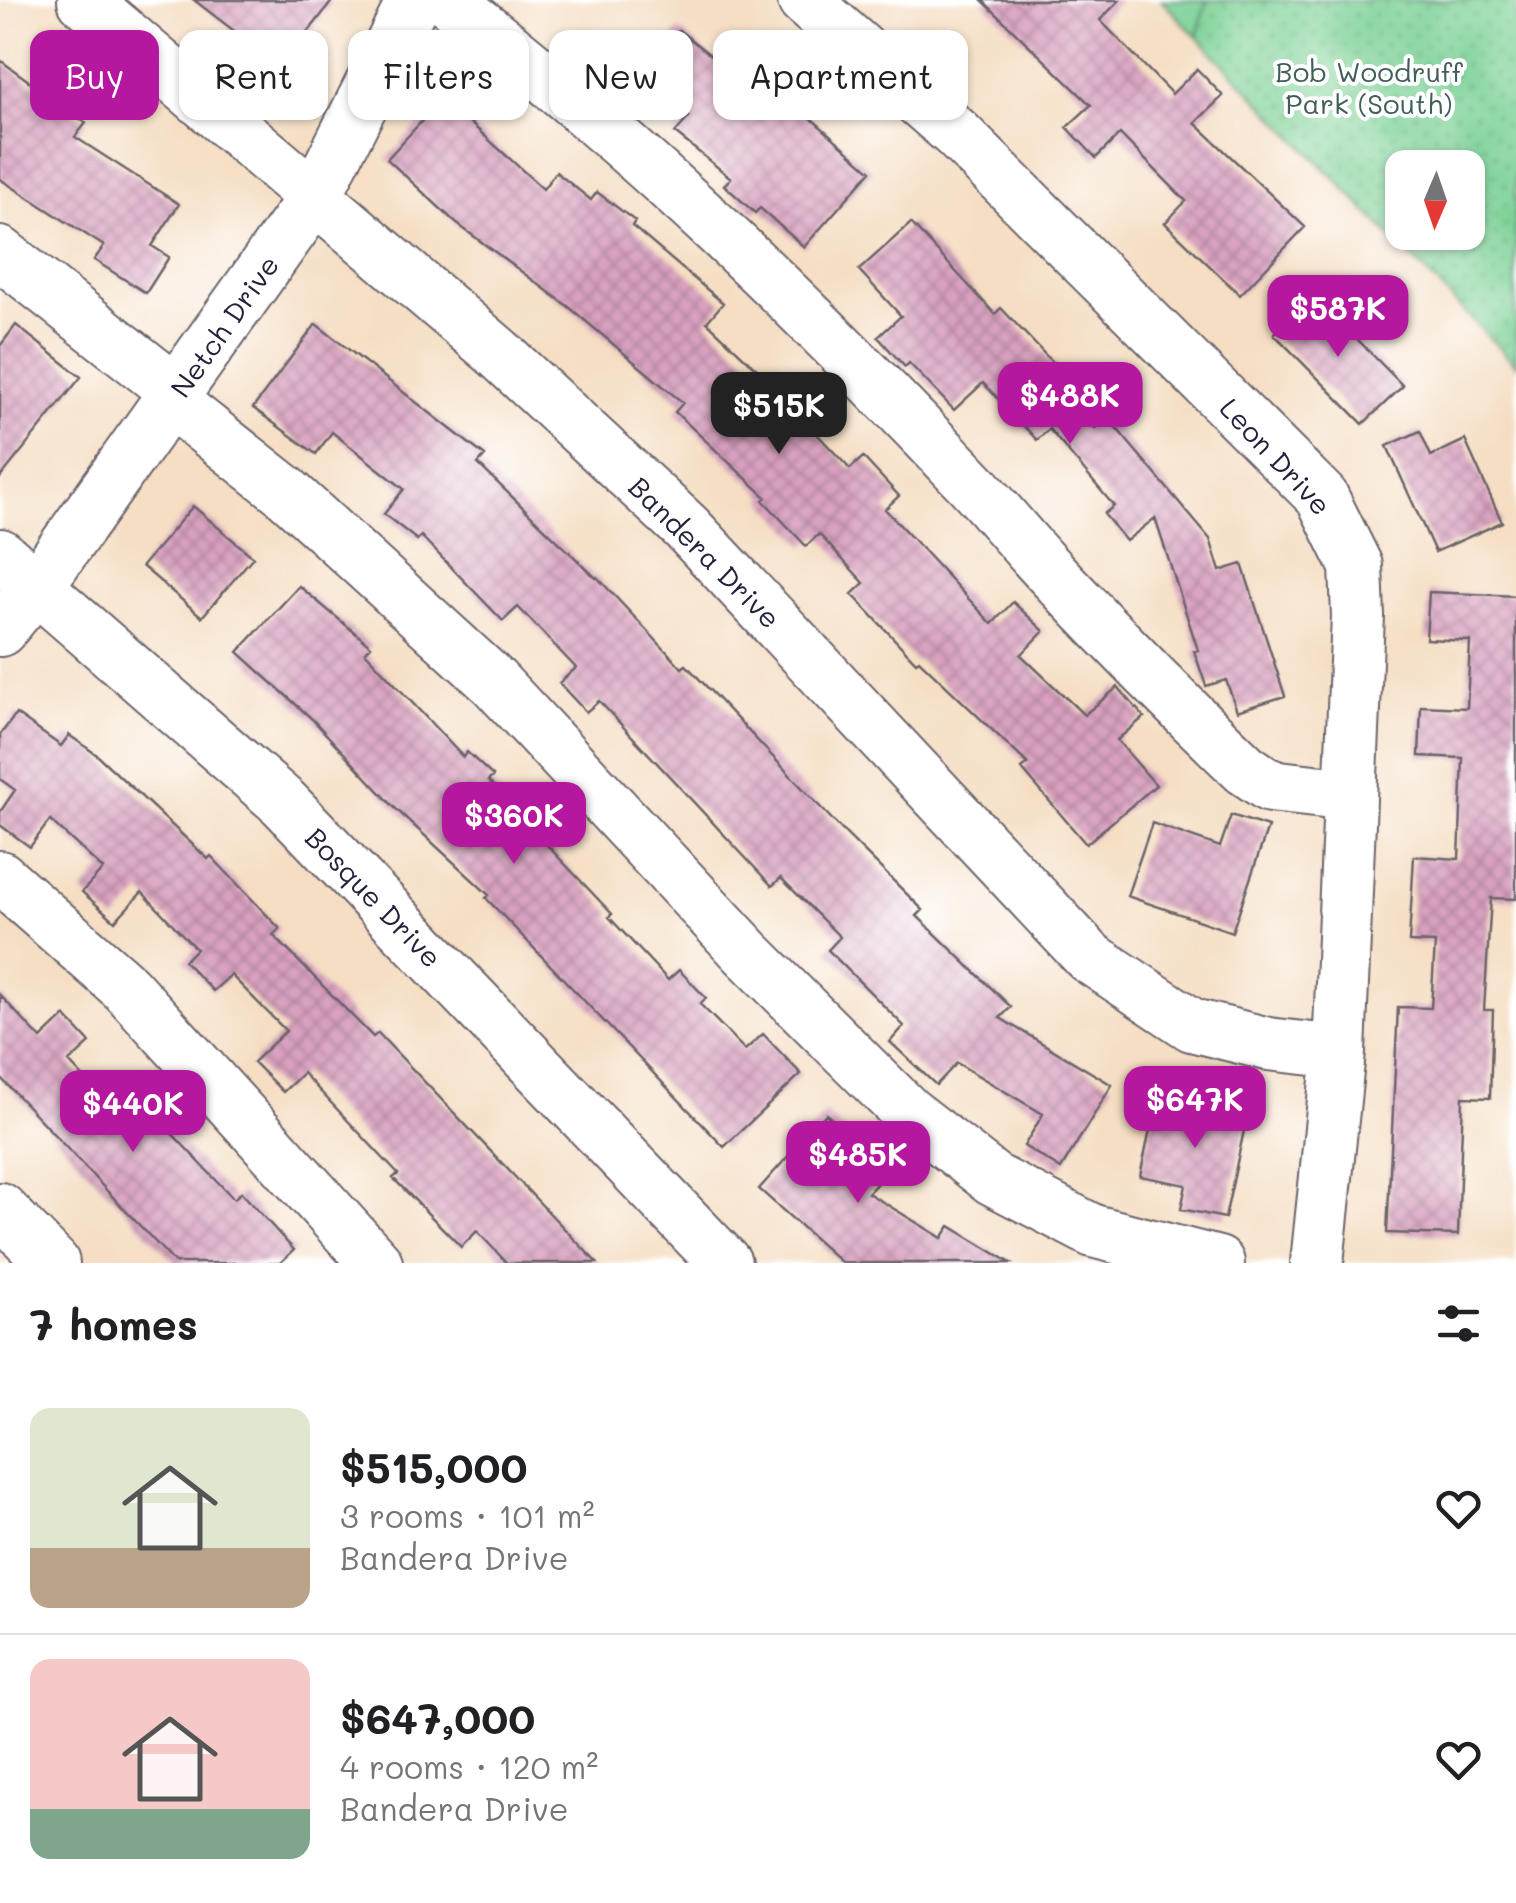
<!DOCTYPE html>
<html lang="en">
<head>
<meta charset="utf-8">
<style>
  body { margin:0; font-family:Mali,sans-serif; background:#f2f2f2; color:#202124; height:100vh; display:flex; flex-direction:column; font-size:38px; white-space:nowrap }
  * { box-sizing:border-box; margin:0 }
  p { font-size:32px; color:#757577 }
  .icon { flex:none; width:55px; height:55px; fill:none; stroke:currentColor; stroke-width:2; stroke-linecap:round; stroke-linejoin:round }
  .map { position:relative; height:1263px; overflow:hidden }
  .sheet { display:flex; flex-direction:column; background:#fff; flex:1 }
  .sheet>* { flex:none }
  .top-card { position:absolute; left:30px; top:30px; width:1000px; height:90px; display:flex; gap:20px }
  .needle { width:65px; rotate:182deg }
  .buttons { position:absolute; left:1385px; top:150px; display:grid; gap:20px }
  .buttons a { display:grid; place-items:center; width:100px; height:100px; border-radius:20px; background:#fff; box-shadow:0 2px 8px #0004; font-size:50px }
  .price { position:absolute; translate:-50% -85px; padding:0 22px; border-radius:20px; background:#b5179e; color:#fff; font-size:32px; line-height:65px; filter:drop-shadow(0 2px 5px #0008) }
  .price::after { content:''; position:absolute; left:50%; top:60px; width:30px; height:22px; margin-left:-15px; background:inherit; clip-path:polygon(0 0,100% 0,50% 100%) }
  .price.current { background:#222; color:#fff }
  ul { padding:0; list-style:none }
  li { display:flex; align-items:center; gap:30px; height:250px; padding:0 30px }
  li+li { border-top:2px solid #e0e0e0 }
  li span { display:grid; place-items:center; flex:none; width:280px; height:200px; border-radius:20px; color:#555 }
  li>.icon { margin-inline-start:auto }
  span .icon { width:120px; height:120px; fill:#fffc; stroke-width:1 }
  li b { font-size:42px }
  h2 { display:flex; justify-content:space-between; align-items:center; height:120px; padding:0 30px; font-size:42px }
  .chip { padding:0 35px; border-radius:20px; background:#fff; box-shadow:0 2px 8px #0004; font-size:35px; line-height:90px }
  .chip.current { background:#b5179e; color:#fff }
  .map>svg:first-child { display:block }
  .grass { fill:url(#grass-tufts); stroke:#4e7a68; stroke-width:2.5 }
  .park { fill:url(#park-dots); stroke:#4e7a68; stroke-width:2.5; fill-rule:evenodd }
  .building { fill:url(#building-cross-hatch) }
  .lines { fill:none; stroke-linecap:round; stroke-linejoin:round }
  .minor-casing { stroke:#6c646b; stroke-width:56 }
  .minor { stroke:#fff; stroke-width:52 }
  .labels { text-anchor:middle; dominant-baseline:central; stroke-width:8; stroke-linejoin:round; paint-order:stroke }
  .park-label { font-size:28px; fill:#415f5a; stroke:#fff }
  .street-label { font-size:28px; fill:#22223b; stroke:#fff }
</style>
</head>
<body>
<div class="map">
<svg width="1516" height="1263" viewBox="0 0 1516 1263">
  <defs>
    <pattern id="grass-tufts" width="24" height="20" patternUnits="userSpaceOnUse" patternTransform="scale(2.5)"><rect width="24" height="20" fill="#7bd195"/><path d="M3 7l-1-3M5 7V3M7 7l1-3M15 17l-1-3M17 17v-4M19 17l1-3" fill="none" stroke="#6ab381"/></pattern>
    <pattern id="park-dots" width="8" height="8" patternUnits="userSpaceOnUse" patternTransform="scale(2.5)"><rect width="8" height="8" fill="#7bd195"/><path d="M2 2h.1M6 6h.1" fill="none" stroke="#6ab381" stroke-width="1.8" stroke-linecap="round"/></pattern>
    <pattern id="building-cross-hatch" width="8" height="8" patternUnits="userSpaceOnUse" patternTransform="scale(2.5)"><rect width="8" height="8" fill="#daa2c0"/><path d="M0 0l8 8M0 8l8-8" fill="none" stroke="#b0849d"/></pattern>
  </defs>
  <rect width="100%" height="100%" fill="#fff"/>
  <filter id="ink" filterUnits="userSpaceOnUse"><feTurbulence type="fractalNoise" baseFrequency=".01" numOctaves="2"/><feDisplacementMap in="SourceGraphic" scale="20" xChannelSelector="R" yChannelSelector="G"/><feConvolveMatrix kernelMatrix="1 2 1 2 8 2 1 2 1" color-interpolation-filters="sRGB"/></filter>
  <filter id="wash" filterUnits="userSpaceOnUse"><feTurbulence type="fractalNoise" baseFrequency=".0048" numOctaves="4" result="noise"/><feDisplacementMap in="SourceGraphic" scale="40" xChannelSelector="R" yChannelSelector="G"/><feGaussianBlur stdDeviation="2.25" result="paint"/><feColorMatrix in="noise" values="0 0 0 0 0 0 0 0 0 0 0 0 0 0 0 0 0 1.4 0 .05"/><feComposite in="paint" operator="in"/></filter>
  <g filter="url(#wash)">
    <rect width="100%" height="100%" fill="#f5dec3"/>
    <!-- grass -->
    <path class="grass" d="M1161,0H1207L1197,37Z"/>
    <!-- park -->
    <path class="park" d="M1207,0H1516V365L1197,37ZM1402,168H1468V232H1402Z"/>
    <g id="blocks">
      <!-- building -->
      <path class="building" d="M194,0H333L281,67Z
        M982,0H1120L1100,20L1172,94L1197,69L1223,96L1195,123L1305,227L1240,295L1165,223L1186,201L1120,134L1096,158L1067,127L1091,105Z
        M679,30L786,116L796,105L871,171L804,247L760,208L755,213L724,185L731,178L675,133L689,117L640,77Z
        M0,60L86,123L75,137L179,204L152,246L169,257L146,293L94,260L104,246L0,179Z
        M443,98L543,189L556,172L591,200L597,192L635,221L632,226L723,303L707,322L804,414L801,417L850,469L863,457L899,496L885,509L992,624L1013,602L1044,631L1021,655L1084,715L1118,687L1144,717L1117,740L1156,785L1086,844L1022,769L1028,764L919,660L916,662L852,594L864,583L819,534L806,546L763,500L766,497L675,412L683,403L569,307L456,223L387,159Z
        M911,223L995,314L1001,308L1069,380L1059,390L1095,428L1108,418L1210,539L1220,571L1242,564L1285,696L1237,711L1226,680L1206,686L1194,651L1198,650L1155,518L1126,541L1104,514L1114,506L1049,429L1037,440L983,383L954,410L909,363L905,367L878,337L901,316L859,270Z
        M1314,295L1403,386L1363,424L1274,334Z
        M316,324L485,456L478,464L596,578L597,577L682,668L686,665L842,830L923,910L917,916L1011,1007L1000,1018L1112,1085L1061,1169L1024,1146L1043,1114L957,1063L936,1085L890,1042L904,1026L828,950L840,937L781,878L772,886L599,701L586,712L559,683L576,668L518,607L503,621L421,536L417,540L384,514L404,489L332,432L316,454L253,408Z
        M16,325L81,377L0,478V346Z
        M1420,431L1431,456L1465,440L1502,522L1435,552L1387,446Z
        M193,506L253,557L202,617L142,566Z
        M299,586L371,646L365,652L463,757L467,752L493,776L488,781L533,823L530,827L612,914L609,917L668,980L679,970L706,998L700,1004L745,1050L763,1034L801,1074L724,1147L486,898L489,895L395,808L312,719L238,652Z
        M1429,592L1516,596V899L1491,898L1484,1010H1493L1490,1098L1463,1097L1458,1235L1387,1233L1398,1007L1431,1008L1435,943L1409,942L1414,856L1459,859L1463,758L1419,756L1421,706L1467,708L1470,641L1426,639Z
        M16,714L61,746L69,735L97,755L208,859L211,856L280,929L273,935L373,1037L378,1033L597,1263H507L477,1231L461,1247L393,1178L398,1174L303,1073L283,1092L253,1062L286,1031L231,975L213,991L184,961L196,949L142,892L115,921L82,892L103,869L50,820L30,847L0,825V812L15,790L0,779V735Z
        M1231,815L1268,827L1232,932L1127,896L1152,823L1220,847Z
        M0,995L41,1039L65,1016L90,1043L69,1062L128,1126L148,1108L234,1199L241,1192L294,1250L280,1263H175L0,1077Z
        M1158,1093L1248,1112L1225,1218L1181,1209L1186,1185L1140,1176Z
        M826,1114L889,1170L868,1193L942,1238L950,1226L1011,1263H842L759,1189Z"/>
    </g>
  </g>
  <g filter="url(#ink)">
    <use href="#blocks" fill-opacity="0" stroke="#6c646b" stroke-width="2.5"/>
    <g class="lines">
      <defs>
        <path id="minor" d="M84,0L497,352L686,527L1089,957L1192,1025L1268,1044L1339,1052
          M448,0C637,145 808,311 972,484C1000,514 1025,546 1053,575C1115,641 1179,706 1245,769L1270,786L1350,795
          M804,0L957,134L1322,497L1356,566L1358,616L1339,1052L1317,1263
          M0,253L177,392
          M171,401L285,491L494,682L747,953L907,1112L993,1179L1093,1231L1218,1263
          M0,555L284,803L725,1263
          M0,630L37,586L314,198L414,0
          M0,877L126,988L376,1263
          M0,1209L53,1263"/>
      </defs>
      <!-- minor casing -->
      <use href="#minor" class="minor-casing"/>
      <!-- minor -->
      <use href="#minor" class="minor"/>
    </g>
  </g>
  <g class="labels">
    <!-- park labels -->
    <g class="park-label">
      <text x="1369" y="71">Bob Woodruff<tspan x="1369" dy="32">Park (South)</tspan></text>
    </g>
    <!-- street labels -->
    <g class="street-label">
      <text transform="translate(224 326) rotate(-55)">Netch Drive</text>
      <text transform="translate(1276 456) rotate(47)">Leon Drive</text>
      <text transform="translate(705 552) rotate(45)">Bandera Drive</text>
      <text transform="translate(374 897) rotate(46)">Bosque Drive</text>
    </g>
  </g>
</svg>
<div class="buttons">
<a><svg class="needle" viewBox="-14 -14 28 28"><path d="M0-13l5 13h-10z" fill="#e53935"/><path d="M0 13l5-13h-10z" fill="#757577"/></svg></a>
</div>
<b class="price" style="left:1338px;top:360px">$587K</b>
<b class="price" style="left:1070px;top:447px">$488K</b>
<b class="price current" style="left:779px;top:457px">$515K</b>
<b class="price" style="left:514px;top:867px">$360K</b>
<b class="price" style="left:1195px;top:1151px">$647K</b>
<b class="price" style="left:133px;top:1155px">$440K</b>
<b class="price" style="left:858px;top:1206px">$485K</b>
<div class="top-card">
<a class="chip current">Buy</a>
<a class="chip">Rent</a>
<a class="chip">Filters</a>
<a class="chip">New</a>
<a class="chip">Apartment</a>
</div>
</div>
<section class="sheet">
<h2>7 homes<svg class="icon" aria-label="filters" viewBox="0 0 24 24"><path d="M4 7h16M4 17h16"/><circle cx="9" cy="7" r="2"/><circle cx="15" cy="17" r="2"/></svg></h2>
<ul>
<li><span style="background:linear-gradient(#dfe7d0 70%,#b9a48a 0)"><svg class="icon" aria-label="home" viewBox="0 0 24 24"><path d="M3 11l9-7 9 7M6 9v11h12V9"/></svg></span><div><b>$515,000</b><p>3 rooms · 101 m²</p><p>Bandera Drive</p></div><svg class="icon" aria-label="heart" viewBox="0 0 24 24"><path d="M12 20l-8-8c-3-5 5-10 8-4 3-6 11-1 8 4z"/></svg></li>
<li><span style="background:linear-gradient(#f6c9c9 75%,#7fa58c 0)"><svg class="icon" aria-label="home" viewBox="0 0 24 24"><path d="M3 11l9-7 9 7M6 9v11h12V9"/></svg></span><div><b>$647,000</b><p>4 rooms · 120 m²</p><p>Bandera Drive</p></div><svg class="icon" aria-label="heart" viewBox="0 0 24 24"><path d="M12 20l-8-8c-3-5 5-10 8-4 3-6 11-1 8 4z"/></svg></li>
</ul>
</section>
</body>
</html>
